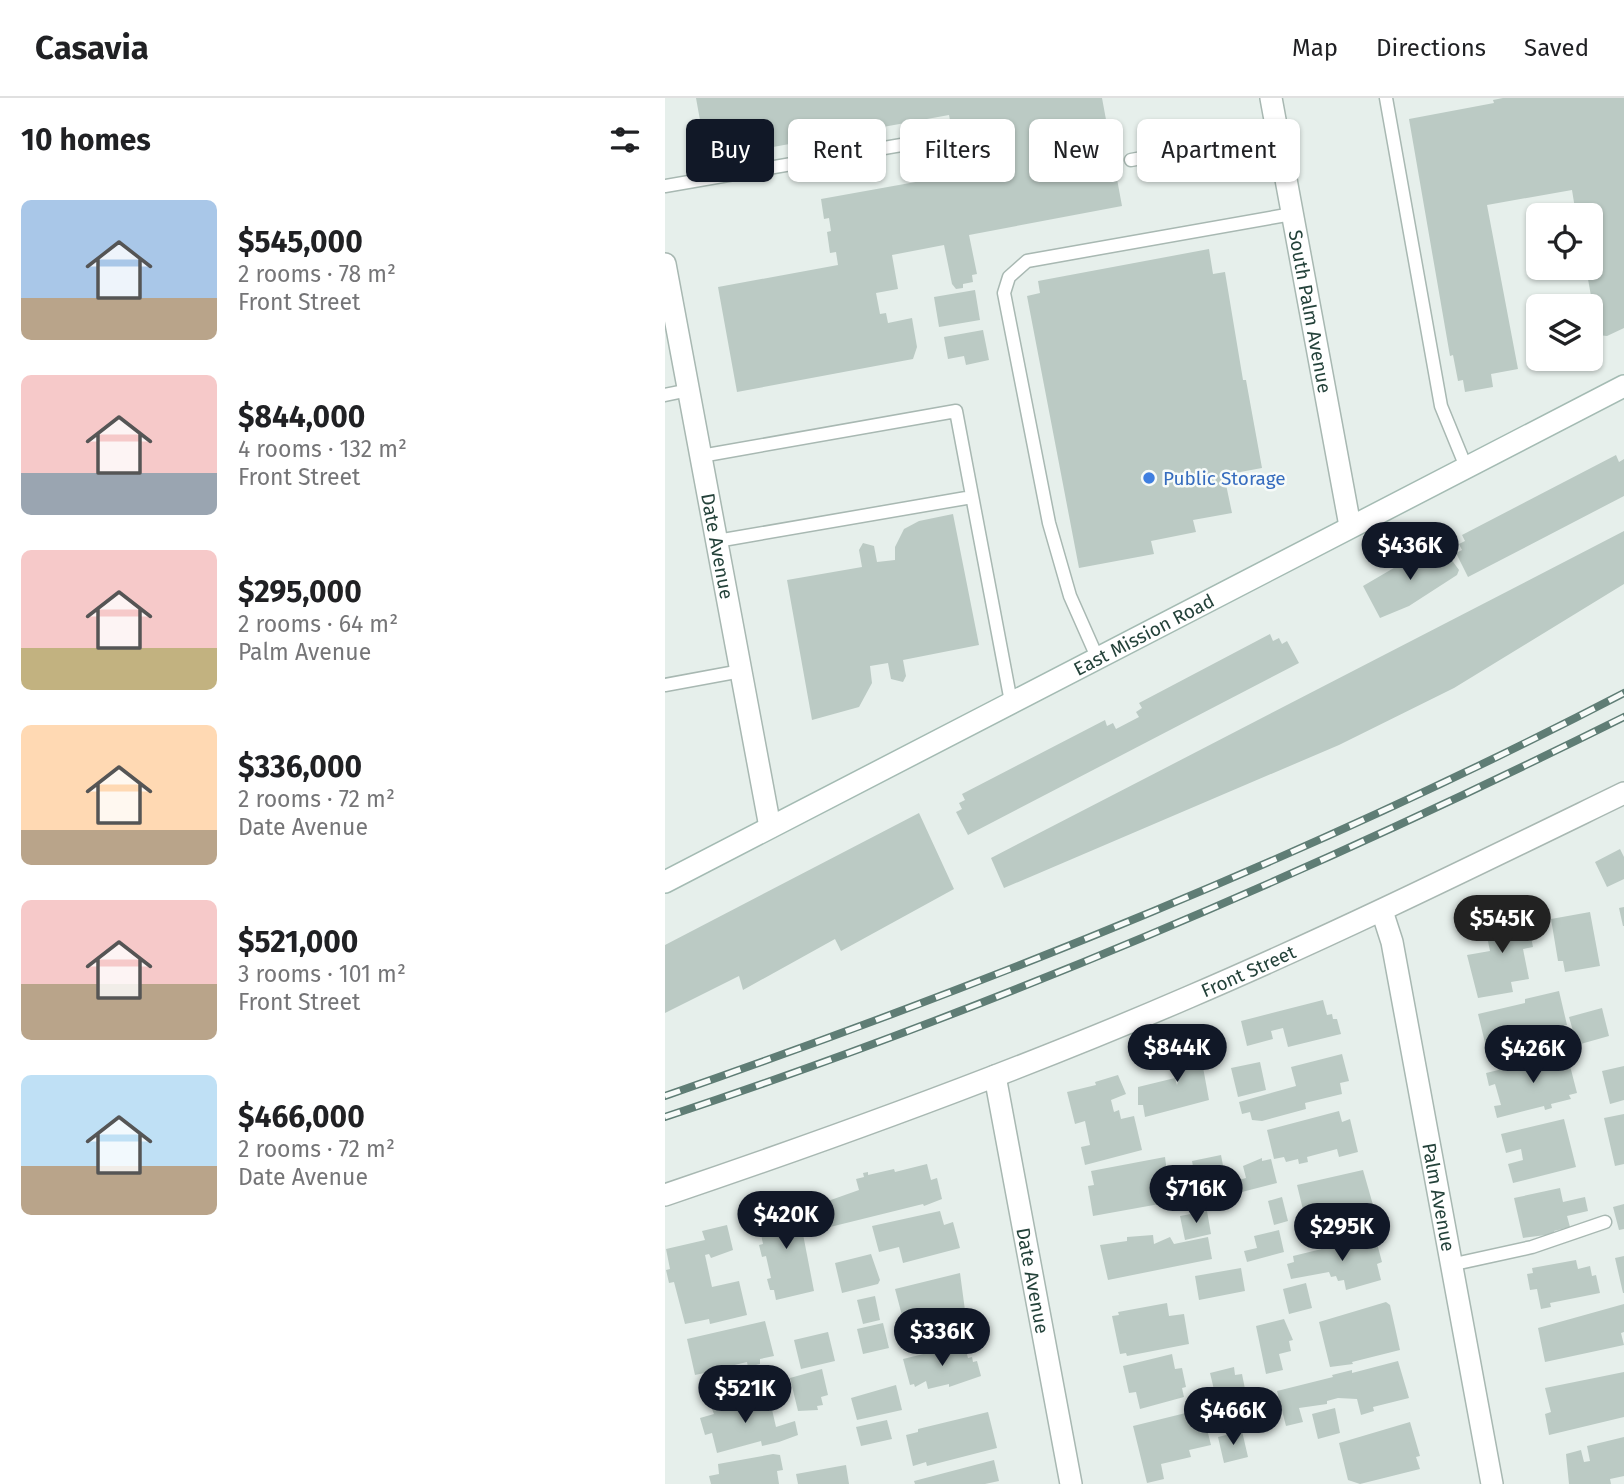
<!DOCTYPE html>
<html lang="en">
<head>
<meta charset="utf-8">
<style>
  body { margin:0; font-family:"Fira Sans",sans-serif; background:#f2f2f2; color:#202124; height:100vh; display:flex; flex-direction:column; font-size:26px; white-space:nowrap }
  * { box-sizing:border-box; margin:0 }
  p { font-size:23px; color:#757577 }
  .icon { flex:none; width:38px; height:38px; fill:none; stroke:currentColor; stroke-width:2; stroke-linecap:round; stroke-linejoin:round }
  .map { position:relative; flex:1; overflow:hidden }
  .sheet { display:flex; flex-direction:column; background:#fff; width:665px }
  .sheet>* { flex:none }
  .banner { position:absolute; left:21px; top:21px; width:665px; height:63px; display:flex; gap:14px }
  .tools { position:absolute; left:861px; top:105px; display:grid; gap:14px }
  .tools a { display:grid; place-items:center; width:77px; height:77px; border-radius:10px; background:#fff; box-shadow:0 2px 5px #0004; font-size:35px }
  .price { position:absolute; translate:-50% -60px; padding:0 16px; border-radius:24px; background:#111827; color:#fff; font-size:23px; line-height:46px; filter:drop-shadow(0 2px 4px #0008) }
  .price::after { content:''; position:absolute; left:50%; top:42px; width:21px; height:16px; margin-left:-10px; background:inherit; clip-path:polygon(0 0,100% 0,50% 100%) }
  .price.current { background:#222; color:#fff }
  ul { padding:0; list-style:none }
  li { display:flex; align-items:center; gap:21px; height:175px; padding:0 21px }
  li span { display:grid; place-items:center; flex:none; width:196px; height:140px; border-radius:10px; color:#555 }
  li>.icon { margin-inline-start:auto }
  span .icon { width:84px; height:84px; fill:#fffc; stroke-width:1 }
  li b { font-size:30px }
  h2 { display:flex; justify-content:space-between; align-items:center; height:84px; padding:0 21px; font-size:30px }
  .tag { padding:0 24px; border-radius:10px; background:#fff; box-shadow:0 2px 5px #0004; font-size:24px; line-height:63px }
  .tag.current { background:#111827; color:#fff }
  header { display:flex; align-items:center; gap:42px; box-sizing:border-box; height:98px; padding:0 35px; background:#fff; border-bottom:2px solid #e0e0e0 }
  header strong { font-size:33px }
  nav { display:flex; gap:38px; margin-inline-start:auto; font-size:24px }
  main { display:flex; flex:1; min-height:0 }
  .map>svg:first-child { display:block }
  .building { fill:#bbcac4 }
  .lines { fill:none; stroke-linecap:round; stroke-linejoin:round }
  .service-casing { stroke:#a8b8b2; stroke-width:15 }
  .minor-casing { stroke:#a8b8b2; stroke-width:24 }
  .tertiary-casing { stroke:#a8b8b2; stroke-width:24 }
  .secondary-casing { stroke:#a4bbb3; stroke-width:24 }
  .service { stroke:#fff; stroke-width:12 }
  .minor { stroke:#fff; stroke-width:21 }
  .tertiary { stroke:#fff; stroke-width:21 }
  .secondary { stroke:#fff; stroke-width:21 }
  .rail-casing { stroke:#5f7d75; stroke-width:8 }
  .rail { stroke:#f7fbf9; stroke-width:5; stroke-dasharray:16; stroke-linecap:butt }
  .shop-dot { fill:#3f7fe0; stroke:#f7fbf9; stroke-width:2.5 }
  .labels { text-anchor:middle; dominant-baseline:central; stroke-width:5; stroke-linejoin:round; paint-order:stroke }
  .street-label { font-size:19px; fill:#24423a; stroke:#f7fbf9 }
  .shop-label { font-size:19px; fill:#366cbe; stroke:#f7fbf9; text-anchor:start }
</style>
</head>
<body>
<header>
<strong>Casavia</strong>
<nav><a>Map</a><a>Directions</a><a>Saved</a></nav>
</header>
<main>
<section class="sheet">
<h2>10 homes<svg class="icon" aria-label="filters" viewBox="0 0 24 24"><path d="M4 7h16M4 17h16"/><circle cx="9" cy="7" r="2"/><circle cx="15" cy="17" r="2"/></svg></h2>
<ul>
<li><span style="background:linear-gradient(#a9c7e8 70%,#b9a48a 0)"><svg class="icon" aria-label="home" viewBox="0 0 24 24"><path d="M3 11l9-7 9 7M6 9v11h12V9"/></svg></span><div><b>$545,000</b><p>2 rooms · 78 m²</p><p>Front Street</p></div></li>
<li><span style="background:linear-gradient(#f6c9c9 70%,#9aa5b1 0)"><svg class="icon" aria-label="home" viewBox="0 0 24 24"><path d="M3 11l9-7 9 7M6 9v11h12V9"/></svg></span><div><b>$844,000</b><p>4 rooms · 132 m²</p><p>Front Street</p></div></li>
<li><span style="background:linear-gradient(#f6c9c9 70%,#c2b280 0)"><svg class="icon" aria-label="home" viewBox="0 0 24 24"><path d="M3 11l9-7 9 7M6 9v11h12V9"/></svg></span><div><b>$295,000</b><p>2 rooms · 64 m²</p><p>Palm Avenue</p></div></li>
<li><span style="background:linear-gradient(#ffd9b3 75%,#b9a48a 0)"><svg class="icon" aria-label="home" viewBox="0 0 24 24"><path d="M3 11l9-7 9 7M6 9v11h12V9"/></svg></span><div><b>$336,000</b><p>2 rooms · 72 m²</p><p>Date Avenue</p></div></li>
<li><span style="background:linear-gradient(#f6c9c9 60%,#b9a48a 0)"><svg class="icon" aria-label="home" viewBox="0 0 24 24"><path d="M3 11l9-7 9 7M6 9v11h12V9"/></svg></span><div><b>$521,000</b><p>3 rooms · 101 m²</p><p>Front Street</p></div></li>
<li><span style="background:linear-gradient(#bfe0f5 65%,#b9a48a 0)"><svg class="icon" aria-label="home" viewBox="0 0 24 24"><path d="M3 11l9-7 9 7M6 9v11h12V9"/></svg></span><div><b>$466,000</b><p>2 rooms · 72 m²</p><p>Date Avenue</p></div></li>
</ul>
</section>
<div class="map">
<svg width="959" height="1386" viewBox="0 0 959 1386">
  <rect width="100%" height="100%" fill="#e6efeb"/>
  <!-- building -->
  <path class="building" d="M31,0H437L457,108L304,137L312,176L307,177L308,184L298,186V190L291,191L287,186L279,147L227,157L233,191L211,195L215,216L221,215L223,225L247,220L252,249L248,261L72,294L53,189L173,167L171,154L165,155L162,134L166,133L164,120L159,121L156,101L295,76L284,17L42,61Z
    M838,0H959V230L942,238L933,237L921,170H926V117H911L907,92L822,107L853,271L826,276L828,289L800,294L798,282L793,283L788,257L785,258L744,21L829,5L828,2Z
    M544,151L548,176L560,174L578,282H581L597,370L559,377L567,415L528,422L531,434L486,443L489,456L414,470L362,198L375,195L373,183Z
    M310,192L315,222L274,229L269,199Z
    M318,232L324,262L301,267L299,258L283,261L279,239Z
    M951,357L954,364L959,361V398L803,479L791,455L797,452L794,446L800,443L797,437Z
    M288,416L314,547L238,562L241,578L238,584L226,581L223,565L205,568L207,585L194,609L147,622L122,482L197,469L194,452L198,445L209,448L212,464L230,462V449L239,431L254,423Z
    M959,433V486L789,590L674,647L339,790L326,760Z
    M778,450L794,472L792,477L744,508L715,520L698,488L751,457L753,460Z
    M605,536L608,543L614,540L617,546L622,543L634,565L303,737L291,714L297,711L294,705L300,702L297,696L440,622L442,628L448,625L451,631L474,619L471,614L477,610L474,605Z
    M254,715L289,791L176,853L170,841L78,892L74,878L0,915V847Z
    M955,751L959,759V781L942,789L930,764Z
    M959,809V828H958L954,810Z
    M861,814L868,849L858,851L864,881L846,884L848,894L813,900L802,857L825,853L818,819Z
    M925,814L935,868L900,874L898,863H893L886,821Z
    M894,893L902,927L872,934L873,941L822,953L813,916L860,905V901Z
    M658,902L662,917L667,916L668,921H672L676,936L623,949L618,930L606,933L608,941L582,948L576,923Z
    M937,910L944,938L912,947L904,919Z
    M533,942L544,1002L480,1019L478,1007H473V989L510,980L512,987L516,972L500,955Z
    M677,956L684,983L675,985L677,996L640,1005L641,1011L597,1023L587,1022L585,1014L577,1016L574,1004L631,988L626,969Z
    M895,957L896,962L903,960L912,995L904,997L906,1001L886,1006L887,1010L880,1012L879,1008L832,1020L829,1008L836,1007L830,986L824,988L821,975Z
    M595,964L601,992L573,999L566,970Z
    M959,968V1002L945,1006L937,973Z
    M453,977L461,996L446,1002L449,1014L454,1012L456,1021L469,1018L477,1052L420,1067L416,1049L425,1047L420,1023L410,1026L402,994L431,987L430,984Z
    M674,1013L677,1024L685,1021L693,1054L674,1059L672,1051L642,1059L643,1064L634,1066L633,1061L621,1064L619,1059L609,1061L602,1032Z
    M959,1016V1066L950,1068L939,1020Z
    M899,1021L911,1069L848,1085L843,1066L858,1062L856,1051L841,1055L836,1036Z
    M556,1057L564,1099L535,1105L527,1063Z
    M500,1059L505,1097L498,1098L500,1105L428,1118L423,1088L429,1087L426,1073Z
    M597,1060V1063L606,1061L612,1085L573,1095L570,1083L581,1080L578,1068Z
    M262,1066L266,1082L272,1080L277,1101L259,1108L258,1106L161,1130L160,1127L150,1129L146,1109L194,1092L191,1081L199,1079L198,1075L203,1074V1077L229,1071L230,1074Z
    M698,1072L714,1128L706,1130L703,1118L653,1131L651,1121L641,1124L632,1087Z
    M895,1090L898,1104L920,1099L923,1113L902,1118L905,1129L889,1133V1136L858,1140L849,1100Z
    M617,1099L623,1123L609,1127L603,1103Z
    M131,1100L149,1193L111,1202L109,1192H105L102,1181L106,1180L101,1158L97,1159L94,1147L98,1146L96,1136L103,1134L97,1108Z
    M959,1106V1131L954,1132L948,1109Z
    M275,1113L279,1127L288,1124L295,1150L238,1165L234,1149L214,1154L207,1128Z
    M542,1113L546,1136L520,1142L515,1118Z
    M62,1127L68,1152L46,1160L44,1156L40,1157L47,1189L74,1183L82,1217L45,1226L44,1221L20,1226L9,1184L4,1185L1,1172L5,1171L1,1151L40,1142L37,1133Z
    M614,1132L619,1154L582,1164L579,1153L592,1150L589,1138Z
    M488,1137L489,1146L505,1139L509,1146L543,1139L547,1161L443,1182L435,1147L462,1143V1139Z
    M710,1138L717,1164L712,1166L716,1182L681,1192L679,1182L673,1183L671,1178L666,1179L664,1174L626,1181L622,1166L629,1164L628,1158Z
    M206,1156L215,1182L213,1186L177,1195L170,1165Z
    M959,1158V1195H958L950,1160Z
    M911,1162L913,1171L925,1168L927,1178L931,1177L935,1195L885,1205L886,1209L876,1211L872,1191L865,1192L862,1176L868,1175L867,1170Z
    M576,1170L580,1193L534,1202L530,1178Z
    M295,1175L301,1220L252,1232L249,1222L239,1225L230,1191Z
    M641,1185L647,1210L624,1216L618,1191Z
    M210,1198L215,1222L198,1226L192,1202Z
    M721,1204L725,1207L735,1252L687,1264L688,1266L665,1269L654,1224Z
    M502,1205L504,1218L519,1216L524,1246L462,1258L461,1255L455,1256L447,1218L454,1217L453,1214Z
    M959,1206V1234L956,1235L959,1247L880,1264L873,1230Z
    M619,1221L628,1242L624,1243L626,1253L614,1256L618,1272L601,1276L591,1228Z
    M100,1223L109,1258L95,1261V1266L83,1269L82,1264L57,1270L58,1276L45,1278L44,1274L30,1277L22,1241Z
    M218,1225L224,1250L198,1256L192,1231Z
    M163,1234L170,1263L136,1271L129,1242Z
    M299,1246L303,1260L307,1259L308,1264L312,1263L316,1278L284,1289V1286L263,1291L261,1283L250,1289L249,1286L245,1287L238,1261Z
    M507,1256L510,1271L517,1270L521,1289L517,1290L519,1299L475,1311L471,1294L464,1295L458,1268Z
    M733,1263L744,1300L708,1309L709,1313L696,1317L692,1301L673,1300L662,1303V1306L634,1310L638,1324L621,1328L612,1293L668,1279L667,1277L687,1272V1275Z
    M569,1269L570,1277L577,1276L580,1291L551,1300L545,1275Z
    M157,1271L163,1297L156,1299L158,1307L152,1308L153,1312L133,1313L125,1280Z
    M959,1274V1319L884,1337L880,1316L886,1314L880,1290Z
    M231,1287L237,1312L192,1322L186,1300Z
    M86,1300L88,1307L105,1303L111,1329L130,1323L133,1337L114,1344L97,1348L96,1343L52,1355L47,1335L40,1337L35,1320L49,1316L47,1311L61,1305Z
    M541,1310L548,1334L543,1335L546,1347L524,1352L526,1359L496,1366L499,1381L482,1385L468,1328Z
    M670,1310L675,1335L653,1341L647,1316Z
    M323,1314L332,1350L262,1368L261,1364L248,1368L241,1337L253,1334V1331Z
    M222,1322L227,1341L196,1348L191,1329Z
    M745,1324L755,1358L751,1359L755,1371L695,1386L683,1382L674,1345Z
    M577,1333L583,1359L559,1365L553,1339Z
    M959,1339V1378L945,1381L946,1386H904L901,1356L916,1352L919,1364L925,1363L922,1348Z
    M108,1356L115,1357L118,1372L112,1373L114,1386H46L44,1378L54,1376L53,1366Z
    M329,1362L334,1383L320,1386H250L249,1383Z
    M181,1367L184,1386H133L131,1376Z"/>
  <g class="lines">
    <defs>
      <path id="service" d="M721,0L776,308L801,369
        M466,62L612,35
        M0,88L271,41
        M0,297L24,292
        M36,358L291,313L346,604
        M52,443L307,399
        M432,559L405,498L384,425L339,195L344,179L362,163L627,116
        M0,587L76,573
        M785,1167L867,1149L940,1124"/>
      <g id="minor">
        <path id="s1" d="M717,813L727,844L827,1386"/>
        <path id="s2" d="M330,978L406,1386"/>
        <path id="s3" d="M0,1097C177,1037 353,973 524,899C671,836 815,765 959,695"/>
      </g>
      <g id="tertiary">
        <path id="s4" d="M606,0L685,428"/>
        <path id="s5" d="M0,166L105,729"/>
      </g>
      <g id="secondary">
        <path id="s6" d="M0,784L959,288"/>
      </g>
    </defs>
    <!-- service casing -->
    <use href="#service" class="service-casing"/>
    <!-- minor casing -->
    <use href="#minor" class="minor-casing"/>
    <!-- tertiary casing -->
    <use href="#tertiary" class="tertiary-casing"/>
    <!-- secondary casing -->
    <use href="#secondary" class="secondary-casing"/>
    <!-- service -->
    <use href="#service" class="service"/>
    <!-- minor -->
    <use href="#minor" class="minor"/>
    <!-- tertiary -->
    <use href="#tertiary" class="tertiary"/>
    <!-- secondary -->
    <use href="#secondary" class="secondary"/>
    <defs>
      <path id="rail" d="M0,998C328,884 651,755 959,595
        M0,1019C329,910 649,773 959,619"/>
    </defs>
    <!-- rail casing -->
    <use href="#rail" class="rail-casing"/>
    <!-- rail -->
    <use href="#rail" class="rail"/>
  </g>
  <!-- markers -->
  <circle class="shop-dot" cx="484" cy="380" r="7"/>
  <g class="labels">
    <!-- street labels -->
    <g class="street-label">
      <text stroke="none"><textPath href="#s4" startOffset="217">South Palm Avenue</textPath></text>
      <text stroke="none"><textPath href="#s5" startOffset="287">Date Avenue</textPath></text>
      <text stroke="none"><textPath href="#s6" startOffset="539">East Mission Road</textPath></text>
      <text stroke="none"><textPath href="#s3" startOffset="625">Front Street</textPath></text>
      <text stroke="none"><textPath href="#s1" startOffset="292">Palm Avenue</textPath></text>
      <text stroke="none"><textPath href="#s2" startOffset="208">Date Avenue</textPath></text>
    </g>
    <!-- shop labels -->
    <g class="shop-label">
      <text x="498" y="380">Public Storage</text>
    </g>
  </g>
</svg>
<div class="tools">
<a><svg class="icon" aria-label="locate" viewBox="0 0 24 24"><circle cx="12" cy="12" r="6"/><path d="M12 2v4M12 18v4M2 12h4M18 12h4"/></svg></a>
<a><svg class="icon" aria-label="layers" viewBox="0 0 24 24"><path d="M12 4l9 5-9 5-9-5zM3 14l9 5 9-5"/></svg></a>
</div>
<b class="price" style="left:745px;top:484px">$436K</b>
<b class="price current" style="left:837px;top:857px">$545K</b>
<b class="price" style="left:512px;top:986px">$844K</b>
<b class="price" style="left:868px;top:987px">$426K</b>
<b class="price" style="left:531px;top:1127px">$716K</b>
<b class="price" style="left:121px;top:1153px">$420K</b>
<b class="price" style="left:677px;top:1165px">$295K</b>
<b class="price" style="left:277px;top:1270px">$336K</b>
<b class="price" style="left:80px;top:1327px">$521K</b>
<b class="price" style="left:568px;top:1349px">$466K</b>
<div class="banner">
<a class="tag current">Buy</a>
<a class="tag">Rent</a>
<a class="tag">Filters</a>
<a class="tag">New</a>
<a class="tag">Apartment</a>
</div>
</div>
</main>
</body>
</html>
